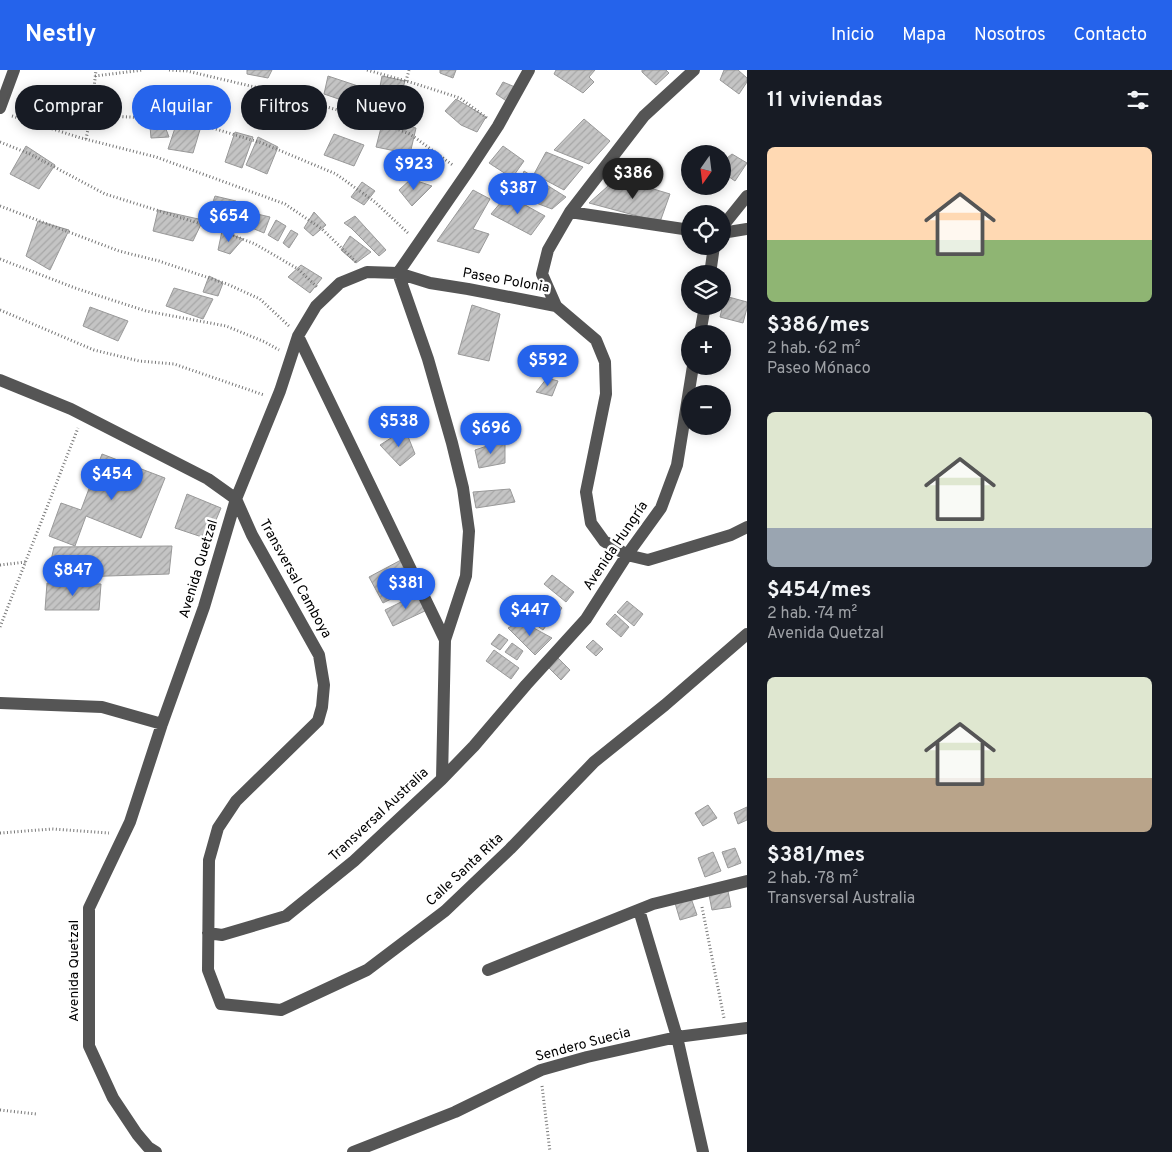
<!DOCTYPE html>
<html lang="es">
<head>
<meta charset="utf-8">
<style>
  body { margin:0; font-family:Overpass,sans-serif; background:#242831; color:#f1f3f6; height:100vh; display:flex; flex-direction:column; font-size:19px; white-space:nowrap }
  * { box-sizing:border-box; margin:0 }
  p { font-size:16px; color:#9ea1a6 }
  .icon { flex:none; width:28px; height:28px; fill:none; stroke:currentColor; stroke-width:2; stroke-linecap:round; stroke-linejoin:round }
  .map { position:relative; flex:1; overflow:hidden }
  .details { display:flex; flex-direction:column; background:#171b24; width:425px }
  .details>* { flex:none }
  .banner { position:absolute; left:15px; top:15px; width:475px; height:45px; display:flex; gap:10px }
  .needle { width:32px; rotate:194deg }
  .buttons { position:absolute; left:681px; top:75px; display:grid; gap:10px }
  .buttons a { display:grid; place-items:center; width:50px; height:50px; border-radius:50%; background:#171b24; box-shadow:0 2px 12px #0003; font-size:25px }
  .price { position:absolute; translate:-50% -42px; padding:0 11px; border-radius:18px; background:#2563eb; color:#fff; font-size:16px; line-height:32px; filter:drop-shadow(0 1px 2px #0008) }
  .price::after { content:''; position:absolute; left:50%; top:30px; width:15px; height:11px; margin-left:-8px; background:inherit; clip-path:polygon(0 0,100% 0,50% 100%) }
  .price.selected { background:#222; color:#fff }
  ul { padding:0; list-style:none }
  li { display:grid; align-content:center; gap:10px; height:265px; padding:0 20px }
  li span { display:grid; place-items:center; height:155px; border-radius:8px; color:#555 }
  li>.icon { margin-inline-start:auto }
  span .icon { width:90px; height:90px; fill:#fffc; stroke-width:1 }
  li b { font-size:21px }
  h2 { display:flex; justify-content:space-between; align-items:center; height:60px; padding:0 20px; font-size:21px }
  .chip { padding:0 18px; border-radius:22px; background:#171b24; box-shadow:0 2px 12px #0003; font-size:18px; line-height:45px }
  .chip.selected { background:#2563eb; color:#fff }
  header { display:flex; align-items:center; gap:30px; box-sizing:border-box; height:70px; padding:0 25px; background:#2563eb; color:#fff }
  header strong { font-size:24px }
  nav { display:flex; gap:28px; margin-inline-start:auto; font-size:18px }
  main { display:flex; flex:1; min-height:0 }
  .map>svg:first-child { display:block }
  .building { fill:url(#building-hatch); stroke:#999 }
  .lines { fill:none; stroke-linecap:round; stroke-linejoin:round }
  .path { stroke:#777; stroke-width:3; stroke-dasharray:1 2.5; stroke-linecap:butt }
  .minor { stroke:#555; stroke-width:12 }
  .labels { text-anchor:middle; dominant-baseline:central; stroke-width:5; stroke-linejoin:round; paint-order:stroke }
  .street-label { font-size:14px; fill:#000; stroke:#fff }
</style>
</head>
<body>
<header>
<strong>Nestly</strong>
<nav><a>Inicio</a><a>Mapa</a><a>Nosotros</a><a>Contacto</a></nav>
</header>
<main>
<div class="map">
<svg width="747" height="1082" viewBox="0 0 747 1082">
  <defs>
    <pattern id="building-hatch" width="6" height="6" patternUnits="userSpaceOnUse" patternTransform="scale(1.25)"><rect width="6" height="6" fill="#c4c4c4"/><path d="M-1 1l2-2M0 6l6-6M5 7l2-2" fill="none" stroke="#a7a7a7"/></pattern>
  </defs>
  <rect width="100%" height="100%" fill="#fff"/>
  <!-- building -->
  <path class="building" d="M247,0H272L268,8L247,4Z
    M440,0H456L453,8L440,3Z
    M556,0H595L589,7L594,12L583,23L554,4Z
    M642,0H666L669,3L656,15L642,2Z
    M724,0H738L747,8V12L739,24L720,10Z
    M328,6L367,19L362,37L324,24Z
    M382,6L405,11L400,28L379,22Z
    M503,12L515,17L508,32L496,24Z
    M456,29L486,47L477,62L461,55L445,41Z
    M179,46L202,53L193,83L168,79Z
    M584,49L610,71L589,94L554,80Z
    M383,50L416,58L410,84L376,77Z
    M164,54L169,67L151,68L150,56Z
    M235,62L253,67L242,98L225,92Z
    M334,64L364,75L354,96L324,85Z
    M258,67L278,77L267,104L246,95Z
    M26,76L55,95L39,119L10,104Z
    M503,76L524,91L512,108L489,93Z
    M546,82L583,97L564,120L534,104Z
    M732,84L747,93L735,111L722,102V92Z
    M425,87L434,95L421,110L415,104Z
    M524,101L566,127L552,139L515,125Z
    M617,108L670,124L660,152L589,133Z
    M411,109L432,116L412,136L399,120Z
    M362,112L375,121L364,135L351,127Z
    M473,120L490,129L473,159L489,164L479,183L437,171Z
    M507,125L545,146L531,165L491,144Z
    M215,126L236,131L225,149L209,143Z
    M158,140L203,150L193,171L153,161Z
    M314,142L326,155L313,166L304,158Z
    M253,143L270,147L264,163L247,156Z
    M355,146L386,180L379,186L351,158L344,153Z
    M276,150L286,156L278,171L268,165Z
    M38,151L69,160L50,200L26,186Z
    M291,160L298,164L289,178L283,173Z
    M222,161L243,169L230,184L218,180Z
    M350,166L371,182L356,193L341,180Z
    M301,195L322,208L310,223L288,207Z
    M209,206L223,213L218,226L203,222Z
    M174,218L213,229L203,249L166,236Z
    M725,226L747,232V238L743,253L720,247Z
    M472,235L500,244L489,291L458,284Z
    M90,237L128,251L118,271L83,256Z
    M547,308L558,311L552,326L536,322Z
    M405,359L415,384L400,396L380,375Z
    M505,370V393L479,398L475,380Z
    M102,384L165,408L141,468L86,446L75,476L49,466L61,433L81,440Z
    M510,419L515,432L476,438L473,422Z
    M187,424L221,438L208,469L175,458Z
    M172,476L169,504L47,508L54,477Z
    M401,490L415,517L383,533L369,507Z
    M552,505L574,522L566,532L544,514Z
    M47,513L101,514L99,540H45Z
    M419,523L427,540L393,556L385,540Z
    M552,529L562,538L556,546L545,537Z
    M627,531L643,544L634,556L617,542Z
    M533,541L549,552L543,560L525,547Z
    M615,544L629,557L621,567L606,554Z
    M521,551L552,568L535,585L508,558Z
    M499,564L508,570L500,580L491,574Z
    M593,570L603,579L596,586L586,577Z
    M512,573L523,581L517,590L505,582Z
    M494,580L519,598L511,609L486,591Z
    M557,587L570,600L561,610L548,597Z
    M708,735L717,748L703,756L695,743Z
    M747,737V750L738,754L734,743Z
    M735,778L741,793L728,798L722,782Z
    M713,782L721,801L705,807L698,788Z
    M728,821L731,837L712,840L709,825Z
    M691,828L697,845L680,850L675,833Z"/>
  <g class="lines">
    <!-- path -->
    <path class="path" d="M169,0L187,1L259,18L370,49L410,64L454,96
      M367,0L413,13L460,28L487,48
      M95,6L143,0
      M406,11L409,0
      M91,45L96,0
      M12,46L81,68L156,87L285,134L322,159L356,192
      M86,69L91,45L148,48L209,57L262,73L336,104L375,132L409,164
      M0,72L30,84L105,124L214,158L255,174L298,199L317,217
      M0,136L119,181L159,191L227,214L260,229L289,256
      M0,189L75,218L146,241L226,256L265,272L279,280
      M0,240L94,280L139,291L174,294L264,325
      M0,495L26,492
      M0,557L78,358
      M0,763L52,759L109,763
      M702,837L724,948
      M542,1016L550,1082
      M0,1040L36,1044"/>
    <!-- minor -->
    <path class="minor" d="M0,38L14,0
      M570,142L690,160
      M722,157L747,126
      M722,163L747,159
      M398,203L428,289L452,373L463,418L469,461L466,506L445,570
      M398,203L469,100L498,56L529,0
      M710,204L714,176
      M556,236L542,204L548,180L570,142L644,46L694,0
      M700,264L705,236
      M0,310L71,339L208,409L236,429L252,465L319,585L324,615L322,637L318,651L236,731L218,758L209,790L208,900L221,934L281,940L367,900L445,841L510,779L594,692L665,635L747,564
      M0,633L102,637L162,654
      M442,709L474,676L526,615L586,549L627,485L661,438L677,395L693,296
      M639,840L677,967L703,1082
      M208,863L222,865L286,846L354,791L442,709L445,570L298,266
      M488,900L653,834L747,811
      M156,1082L148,1077L137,1064L113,1028L89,976V838L130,752L162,654L204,537L236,429L280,321L298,266L316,236L340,213L367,202L398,203L430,213L468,219L556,236L596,270L605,292L606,324L586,422L591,453L604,471L627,485L648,490L731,465L747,457
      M353,1082L455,1042L541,1000L587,987L677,967L747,958"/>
  </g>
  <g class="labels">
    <!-- street labels -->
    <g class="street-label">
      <text transform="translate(506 211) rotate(10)">Paseo Polonia</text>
      <text transform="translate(616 476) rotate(-56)">Avenida Hungría</text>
      <text transform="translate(199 499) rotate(-73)">Avenida Quetzal</text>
      <text transform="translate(295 509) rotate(61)">Transversal Camboya</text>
      <text transform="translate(379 745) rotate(-43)">Transversal Australia</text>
      <text transform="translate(465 800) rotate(-43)">Calle Santa Rita</text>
      <text transform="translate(74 901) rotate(-90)">Avenida Quetzal</text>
      <text transform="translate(583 975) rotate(-15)">Sendero Suecia</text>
    </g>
  </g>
</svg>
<div class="buttons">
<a><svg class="needle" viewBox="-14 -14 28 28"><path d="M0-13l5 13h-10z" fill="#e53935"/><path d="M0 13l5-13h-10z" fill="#9ea1a6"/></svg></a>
<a><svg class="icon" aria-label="locate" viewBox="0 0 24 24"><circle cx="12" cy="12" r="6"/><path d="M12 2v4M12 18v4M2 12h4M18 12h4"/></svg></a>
<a><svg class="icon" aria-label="layers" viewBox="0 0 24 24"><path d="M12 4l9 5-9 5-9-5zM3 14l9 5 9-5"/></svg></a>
<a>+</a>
<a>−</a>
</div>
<b class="price" style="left:414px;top:121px">$923</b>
<b class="price selected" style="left:633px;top:130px">$386</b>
<b class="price" style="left:518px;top:145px">$387</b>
<b class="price" style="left:229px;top:173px">$654</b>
<b class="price" style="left:548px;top:317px">$592</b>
<b class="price" style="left:399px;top:378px">$538</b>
<b class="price" style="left:491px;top:385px">$696</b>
<b class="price" style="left:112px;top:431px">$454</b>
<b class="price" style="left:73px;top:527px">$847</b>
<b class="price" style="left:406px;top:540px">$381</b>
<b class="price" style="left:530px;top:567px">$447</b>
<div class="banner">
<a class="chip">Comprar</a>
<a class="chip selected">Alquilar</a>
<a class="chip">Filtros</a>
<a class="chip">Nuevo</a>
</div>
</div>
<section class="details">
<h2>11 viviendas<svg class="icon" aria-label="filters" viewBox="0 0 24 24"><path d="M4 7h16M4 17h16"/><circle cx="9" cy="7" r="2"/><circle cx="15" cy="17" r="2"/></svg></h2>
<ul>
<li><span style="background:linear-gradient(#ffd9b3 60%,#8fb573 0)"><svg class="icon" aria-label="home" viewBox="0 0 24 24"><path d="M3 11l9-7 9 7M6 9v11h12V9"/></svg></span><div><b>$386/mes</b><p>2 hab. · 62 m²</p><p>Paseo Mónaco</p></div></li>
<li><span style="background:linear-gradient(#dfe7d0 75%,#9aa5b1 0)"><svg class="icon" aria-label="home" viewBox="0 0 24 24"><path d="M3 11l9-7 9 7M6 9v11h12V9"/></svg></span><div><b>$454/mes</b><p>2 hab. · 74 m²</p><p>Avenida Quetzal</p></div></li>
<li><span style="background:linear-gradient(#dfe7d0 65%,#b9a48a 0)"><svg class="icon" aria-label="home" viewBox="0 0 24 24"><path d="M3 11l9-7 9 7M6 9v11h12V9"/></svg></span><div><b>$381/mes</b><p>2 hab. · 78 m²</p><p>Transversal Australia</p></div></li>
</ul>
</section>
</main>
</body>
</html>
